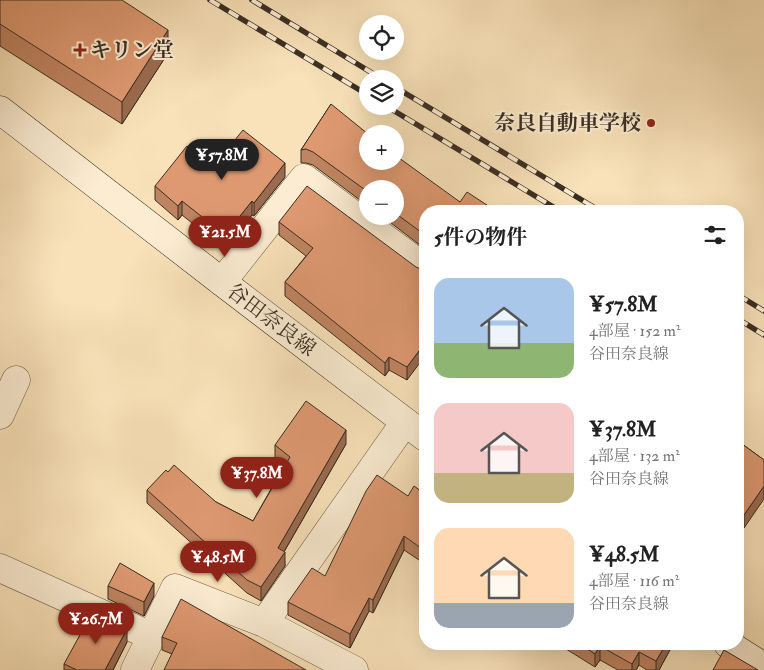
<!DOCTYPE html>
<html lang="ja">
<head>
<meta charset="utf-8">
<style>
  body { margin:0; font-family:"IM FELL Double Pica","Noto Serif JP",serif; background:#f2f2f2; color:#222; height:100vh; display:flex; flex-direction:column; font-size:19px; white-space:nowrap }
  * { box-sizing:border-box; margin:0 }
  p { font-size:16px; color:#767676 }
  .icon { flex:none; width:28px; height:28px; fill:none; stroke:currentColor; stroke-width:2; stroke-linecap:round; stroke-linejoin:round }
  .map { position:relative; flex:1; overflow:hidden }
  .drawer { position:absolute; left:419px; top:205px; width:325px; height:445px; display:flex; flex-direction:column; background:#fff; border-radius:20px; box-shadow:0 5px 20px #0002 }
  .drawer>* { flex:none }
  .buttons { position:absolute; left:359px; top:15px; display:grid; gap:10px }
  .buttons a { display:grid; place-items:center; width:45px; height:45px; border-radius:50%; background:#fff; box-shadow:0 5px 20px #0002; font-size:25px }
  .price { position:absolute; translate:-50% -42px; padding:0 11px; border-radius:18px; background:#8f2418; color:#fff; font-size:16px; line-height:32px; filter:drop-shadow(0 1px 2px #0008) }
  .price::after { content:''; position:absolute; left:50%; top:30px; width:15px; height:11px; margin-left:-8px; background:inherit; clip-path:polygon(0 0,100% 0,50% 100%) }
  .price.on { background:#222; color:#fff }
  ul { padding:0; list-style:none }
  li { display:flex; align-items:center; gap:15px; height:125px; padding:0 15px }
  li span { display:grid; place-items:center; flex:none; width:140px; height:100px; border-radius:15px; color:#555 }
  li>.icon { margin-inline-start:auto }
  span .icon { width:60px; height:60px; fill:#fffc; stroke-width:1 }
  li b { font-size:21px }
  h2 { display:flex; justify-content:space-between; align-items:center; height:60px; padding:0 15px; font-size:21px }
  .map>svg:first-child { display:block }
  .lines { fill:none; stroke-linecap:round; stroke-linejoin:round }
  .minor-casing { stroke:#6a5b49; stroke-width:29 }
  .secondary-casing { stroke:#3a2e24; stroke-width:29 }
  .minor { stroke:#fbecd2; stroke-width:28 }
  .secondary { stroke:#fbecd2; stroke-width:28 }
  .rail-casing { stroke:#3a2e24; stroke-width:5.5 }
  .rail { stroke:#fbecd2; stroke-width:4; stroke-dasharray:11; stroke-linecap:butt }
  .wall { fill:#bf8461; stroke:#3a2e24 }
  .shaded-wall { fill:#9b6b4f; stroke:#3a2e24 }
  .building { fill:#de9971; stroke:#3a2e24 }
  .poi-dot { fill:#8f2418; stroke:#fbecd2; stroke-width:2 }
  .labels { text-anchor:middle; dominant-baseline:central; stroke-width:4; stroke-linejoin:round; paint-order:stroke }
  .poi-label { font-size:21px; font-weight:bold; fill:#3a2e24; stroke:#fbecd2; text-anchor:start }
  .street-label { font-size:21px; fill:#3a2e24; stroke:#fbecd2 }
</style>
</head>
<body>
<div class="map">
<svg width="764" height="670" viewBox="0 0 764 670">
  <rect width="100%" height="100%" fill="#f9e2b9"/>
  <filter id="stains"><feTurbulence type="fractalNoise" baseFrequency=".004" numOctaves="4"/><feColorMatrix values="0 0 0 0 .2 0 0 0 0 .09 0 0 0 0 .02 0 0 0 .5 -.17"/></filter>
  <radialGradient id="worn" r=".72"><stop offset=".6" stop-color="#630" stop-opacity="0"/><stop offset="1" stop-color="#630" stop-opacity=".3"/></radialGradient>
  <g class="lines">
    <defs>
      <path id="minor" d="M222,282L304,178L425,268
        M0,415L16,380
        M0,568L151,636
        M264,623L405,422
        M135,670L175,588L264,623L354,670"/>
      <path id="secondary" d="M0,110L222,282L425,437
        M728,644L764,667"/>
    </defs>
    <!-- minor casing -->
    <use href="#minor" class="minor-casing"/>
    <!-- secondary casing -->
    <use href="#secondary" class="secondary-casing"/>
    <!-- minor -->
    <use href="#minor" class="minor"/>
    <!-- secondary -->
    <use href="#secondary" class="secondary"/>
    <defs>
      <path id="rail" d="M210,0L368,95
        M252,0L382,79
        M395,87L600,211
        M386,106L560,211
        M738,295L764,311
        M738,319L764,335"/>
    </defs>
    <!-- rail casing -->
    <use href="#rail" class="rail-casing"/>
    <!-- rail -->
    <use href="#rail" class="rail"/>
  </g>
  <!-- wall -->
  <path class="wall" d="M0,0L168,53L122,124L0,46Z
    M331,104L368,161L460,202L496,211H425V249L382,216H395V189H368V206L313,165L306,163H301V150Z
    M213,167L285,177L254,216L252,215L225,249L182,215L178,220L155,200V186Z
    M279,222L423,270L407,380L389,370L385,376L285,296V282L306,256L279,235Z
    M738,441L764,460L744,528L738,524Z
    M346,444L284,552L285,566L261,601L247,593L147,503V490L168,472L216,502L253,521L284,466L275,459V445Z
    M425,494V564L404,550L373,613L369,611L350,648L288,615V602L325,576L408,496Z
    M108,586L154,596L144,616L108,599Z
    M162,637L306,670L172,654L162,650Z
    M127,642L113,670H64V664Z
    M558,644H671V648L659,670H647L639,665L636,670H618L600,660L595,667Z"/>
  <!-- shaded-wall -->
  <path class="shaded-wall" d="M168,30V53L122,124V102Z
    M285,163V177L254,216V203Z
    M182,201V215L178,220V206Z
    M252,201V215L225,249V235Z
    M425,343V356L407,380V367Z
    M389,357V370L385,376V363Z
    M346,430V444L278,562V548Z
    M764,486V499L744,528V515Z
    M404,536V550L373,613V600Z
    M285,552V566L261,601V587Z
    M154,583V596L144,616V602Z
    M369,598V611L350,648V634Z
    M127,629V642L113,670H105Z
    M666,644H671V648L659,670H656V661Z
    M600,646V660L595,667V654Z
    M639,652V665L636,670H632V664Z"/>
  <!-- building -->
  <path class="building" d="M0,0H122L168,30L122,102L0,24Z
    M331,104L368,134V161H395V155L460,202L467,192L496,211H425V235L395,213V189H368V192L313,152L306,149L301,150Z
    M243,130L285,163L254,203L252,201L225,235L182,201L178,206L155,186L187,146L213,167Z
    M307,186L416,267L423,270H425V343L407,367L389,357L385,363L285,282L313,248L279,222Z
    M306,401L346,430L278,548L285,552L261,587L247,580L147,490L166,470L168,472L174,465L216,502L253,521L290,457L275,445Z
    M738,441L764,460V486L744,515L738,510Z
    M377,475L408,496L414,486L425,494V551L404,536L373,600L369,598L350,634L288,602L312,568L325,576L366,491Z
    M120,563L154,583L144,602L108,586Z
    M181,599L306,670H164L177,643L162,637Z
    M92,613L127,629L105,670H77L64,664Z
    M580,644H666L656,661L639,652L632,664L600,646L595,654Z
    M724,650L758,670H713Z"/>
  <!-- markers -->
  <g class="poi-dot">
    <path d="M77.5 42.5h5v5h5v5h-5v5h-5v-5h-5v-5h5z"/>
    <circle cx="651" cy="123" r="5"/>
  </g>
  <g class="labels">
    <!-- poi labels -->
    <g class="poi-label">
      <text x="90" y="50">キリン堂</text>
      <text x="641" y="123" text-anchor="end">奈良自動車学校</text>
    </g>
    <!-- street labels -->
    <g class="street-label">
      <text transform="translate(271 320) rotate(37)">谷田奈良線</text>
    </g>
  </g>
  <rect width="100%" height="100%" filter="url(#stains)"/>
  <rect width="100%" height="100%" fill="url(#worn)"/>
</svg>
<div class="buttons">
<a><svg class="icon" aria-label="locate" viewBox="0 0 24 24"><circle cx="12" cy="12" r="6"/><path d="M12 2v4M12 18v4M2 12h4M18 12h4"/></svg></a>
<a><svg class="icon" aria-label="layers" viewBox="0 0 24 24"><path d="M12 4l9 5-9 5-9-5zM3 14l9 5 9-5"/></svg></a>
<a>+</a>
<a>−</a>
</div>
<b class="price on" style="left:222px;top:181px">¥57.8M</b>
<b class="price" style="left:225px;top:258px">¥21.5M</b>
<b class="price" style="left:257px;top:499px">¥37.8M</b>
<b class="price" style="left:218px;top:583px">¥48.5M</b>
<b class="price" style="left:96px;top:645px">¥26.7M</b>
<section class="drawer">
<h2>5件の物件<svg class="icon" aria-label="filters" viewBox="0 0 24 24"><path d="M4 7h16M4 17h16"/><circle cx="9" cy="7" r="2"/><circle cx="15" cy="17" r="2"/></svg></h2>
<ul>
<li><span style="background:linear-gradient(#a9c7e8 65%,#8fb573 0)"><svg class="icon" aria-label="home" viewBox="0 0 24 24"><path d="M3 11l9-7 9 7M6 9v11h12V9"/></svg></span><div><b>¥57.8M</b><p>4部屋 · 152 m²</p><p>谷田奈良線</p></div></li>
<li><span style="background:linear-gradient(#f6c9c9 70%,#c2b280 0)"><svg class="icon" aria-label="home" viewBox="0 0 24 24"><path d="M3 11l9-7 9 7M6 9v11h12V9"/></svg></span><div><b>¥37.8M</b><p>4部屋 · 132 m²</p><p>谷田奈良線</p></div></li>
<li><span style="background:linear-gradient(#ffd9b3 75%,#9aa5b1 0)"><svg class="icon" aria-label="home" viewBox="0 0 24 24"><path d="M3 11l9-7 9 7M6 9v11h12V9"/></svg></span><div><b>¥48.5M</b><p>4部屋 · 116 m²</p><p>谷田奈良線</p></div></li>
</ul>
</section>
</div>
</body>
</html>
